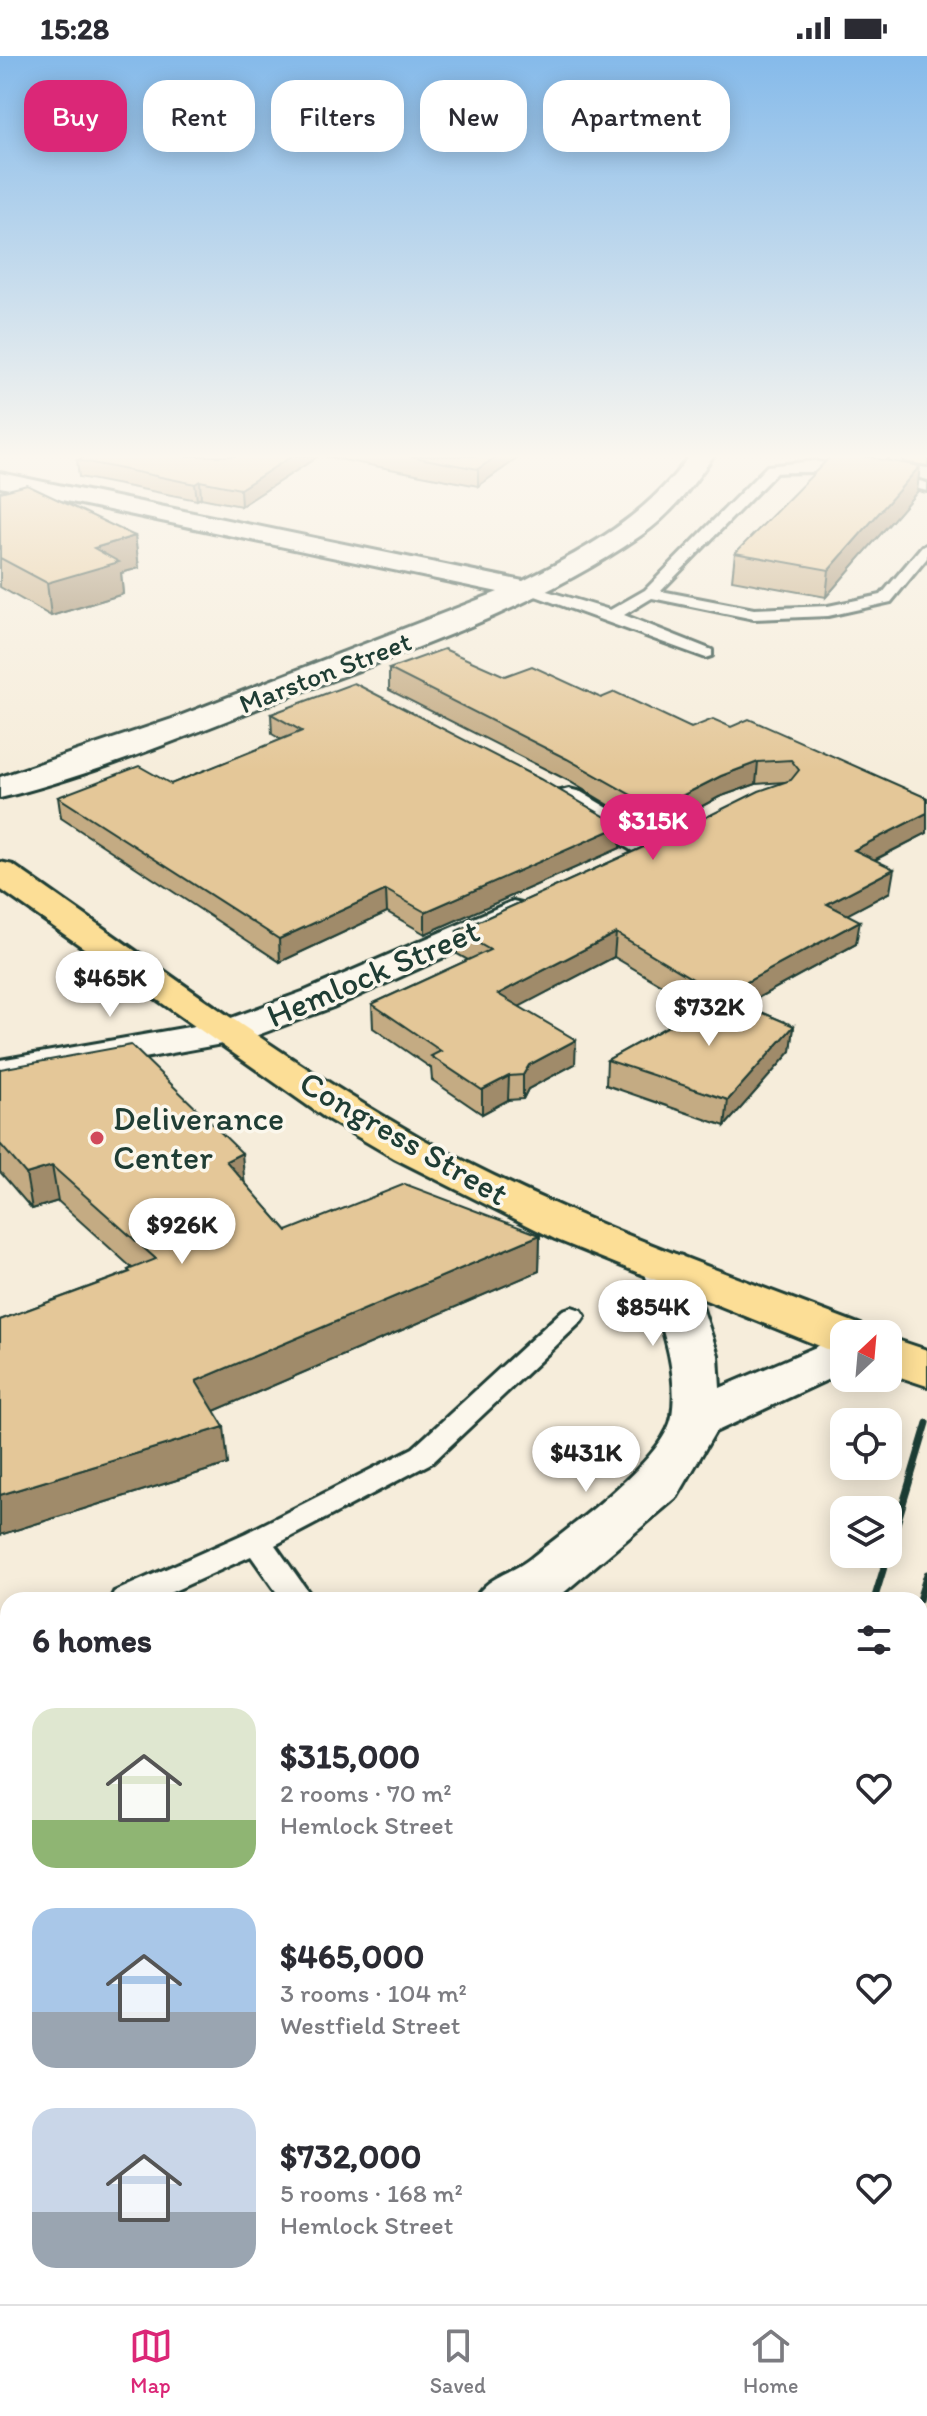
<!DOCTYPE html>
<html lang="en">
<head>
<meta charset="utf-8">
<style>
  body { margin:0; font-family:Itim,sans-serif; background:#f2f2f3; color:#2b2b33; height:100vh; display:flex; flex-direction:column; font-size:30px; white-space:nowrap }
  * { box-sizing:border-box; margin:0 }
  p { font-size:26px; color:#7c7c81 }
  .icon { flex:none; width:44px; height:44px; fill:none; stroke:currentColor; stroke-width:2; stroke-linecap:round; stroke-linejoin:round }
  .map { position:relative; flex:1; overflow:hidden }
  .drawer { position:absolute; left:0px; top:1536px; width:928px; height:712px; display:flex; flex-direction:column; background:#fff; border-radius:24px 24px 0 0; box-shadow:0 4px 20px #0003 }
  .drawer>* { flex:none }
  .guide { position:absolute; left:24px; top:24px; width:880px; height:72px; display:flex; gap:16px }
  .needle { width:52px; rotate:26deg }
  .buttons { position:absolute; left:830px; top:1264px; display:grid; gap:16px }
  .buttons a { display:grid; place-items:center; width:72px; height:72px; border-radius:16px; background:#fff; box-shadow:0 4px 20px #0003; font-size:40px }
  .price { position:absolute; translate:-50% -68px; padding:0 18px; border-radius:28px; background:#fff; color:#222; font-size:26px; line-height:52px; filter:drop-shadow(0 2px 4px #0008) }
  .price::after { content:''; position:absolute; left:50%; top:48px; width:24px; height:18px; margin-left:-12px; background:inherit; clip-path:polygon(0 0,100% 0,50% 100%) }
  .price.current { background:#db2777; color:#fff }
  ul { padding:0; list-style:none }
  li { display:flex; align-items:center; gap:24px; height:200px; padding:0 32px }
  li span { display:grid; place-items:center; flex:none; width:224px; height:160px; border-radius:24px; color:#555 }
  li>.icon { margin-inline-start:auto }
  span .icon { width:96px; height:96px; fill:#fffc; stroke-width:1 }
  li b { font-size:34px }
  h2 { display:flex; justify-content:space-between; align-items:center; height:96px; padding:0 32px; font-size:34px }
  .chip { padding:0 28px; border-radius:24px; background:#fff; box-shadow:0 4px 20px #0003; font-size:28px; line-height:72px }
  .chip.current { background:#db2777; color:#fff }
  .status { display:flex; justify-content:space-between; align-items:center; height:56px; padding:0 40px; background:#fff; direction:ltr }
  .status svg { height:22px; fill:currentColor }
  .tabs { display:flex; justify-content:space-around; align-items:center; height:112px; border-top:2px solid #e1e1e2; background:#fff; font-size:22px; color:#7c7c81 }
  .tabs a { display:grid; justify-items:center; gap:4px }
  .tabs .current { color:#db2777 }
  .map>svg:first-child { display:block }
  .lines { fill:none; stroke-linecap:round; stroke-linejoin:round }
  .lane-casing { stroke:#1f3d34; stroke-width:6 }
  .street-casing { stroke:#1f3d34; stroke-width:6 }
  .primary-casing { stroke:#1f3d34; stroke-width:6 }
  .lane { fill:#fbf7ec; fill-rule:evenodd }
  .street { fill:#fbf7ec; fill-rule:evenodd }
  .primary { fill:#fcde96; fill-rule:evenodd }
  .rail-far1 { stroke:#1f3d34; stroke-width:7 }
  .rail { stroke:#1f3d34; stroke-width:9 }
  .wall { fill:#c4ab83; stroke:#1f3d34; stroke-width:2 }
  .shaded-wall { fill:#a08b6a; stroke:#1f3d34; stroke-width:2 }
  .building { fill:#e4c798; stroke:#1f3d34; stroke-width:2 }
  .poi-dot { fill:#d1495b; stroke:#fbf7ec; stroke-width:3 }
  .labels { text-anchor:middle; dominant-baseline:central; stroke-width:7; stroke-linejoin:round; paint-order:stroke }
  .far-street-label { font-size:28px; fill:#1f3d34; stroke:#fbf7ec }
  .street-label { font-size:34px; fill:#1f3d34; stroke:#fbf7ec }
  .poi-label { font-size:34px; fill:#1f3d34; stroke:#fbf7ec; text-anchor:start }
</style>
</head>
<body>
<div class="status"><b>15:28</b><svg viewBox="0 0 49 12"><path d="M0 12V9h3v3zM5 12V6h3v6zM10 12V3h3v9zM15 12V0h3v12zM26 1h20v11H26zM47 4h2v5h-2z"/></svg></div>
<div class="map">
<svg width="927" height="2248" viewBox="0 0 927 2248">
  <rect width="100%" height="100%" fill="#f6eddb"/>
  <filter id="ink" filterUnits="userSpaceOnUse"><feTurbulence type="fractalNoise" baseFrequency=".0125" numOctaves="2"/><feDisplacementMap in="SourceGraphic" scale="16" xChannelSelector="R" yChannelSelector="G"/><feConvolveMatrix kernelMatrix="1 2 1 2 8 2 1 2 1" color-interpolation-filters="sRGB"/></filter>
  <g filter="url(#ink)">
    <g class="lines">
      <defs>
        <path id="lane" d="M874,400H888L877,414L927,427V435L863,419L861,416Z
          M814,405L861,414C857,417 790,415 776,417L661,535L754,553L828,550L881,539L922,490L927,489V502L891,546L828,560L754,563L652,542L624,559L712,594V600L706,602L519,534L527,529L610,554L645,534L767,410Z
          M572,1251L581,1254L585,1260L581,1266L433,1406L275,1489L314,1544H282L251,1500L154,1544H110L114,1536L246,1477L413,1392L563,1254Z
          M8,1583V1610L0,1613V1586Z
          M927,2143V2248H894L895,2240H920V2146Z"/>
        <path id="street" d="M689,400H713C692,431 671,459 640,480C533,554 407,595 287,641C193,677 98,718 0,742V721L172,663L498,536L0,431V417L523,525C587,493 647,460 689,400Z
          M569,733L581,736L665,786L670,793L665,800L653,803L641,800L557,750L552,743L557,736Z
          M513,845L526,848L531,856L526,864L333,951L244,984L0,1028V1004L223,965L305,935Z
          M666,1196L682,1200L689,1211L718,1299L720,1332L844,1279V1316L715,1376L677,1441L561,1539L552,1544H474C488,1519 510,1519 531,1502C567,1473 664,1405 672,1360C680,1310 657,1258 643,1211L650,1200Z
          M8,1729V1784L0,1787V1732Z
          M384,2240H458L455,2248H381Z"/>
        <path id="primary" d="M902,400H927V409L905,405Z
          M0,806L13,809C147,901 279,1002 421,1082C560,1159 713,1212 861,1269L866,1278H844V1298L827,1293L555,1183L394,1102L324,1061L0,833Z
          M888,1281L927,1294V1330L888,1317Z"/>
      </defs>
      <!-- lane casing -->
      <use href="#lane" class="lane-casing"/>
      <!-- street casing -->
      <use href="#street" class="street-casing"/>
      <!-- primary casing -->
      <use href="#primary" class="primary-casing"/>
      <!-- lane -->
      <use href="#lane" class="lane"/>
      <!-- street -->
      <use href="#street" class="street"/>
      <!-- primary -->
      <use href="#primary" class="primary"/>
      <!-- rail-far1 -->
      <path class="rail-far1" d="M888,1498L927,1367
        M874,1544L888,1498
        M919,1544L927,1518"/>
      <!-- rail -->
      <path class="rail" d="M689,2248L691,2240
        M754,2248L755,2240"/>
    </g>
    <!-- wall -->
    <path class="wall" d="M319,400L241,450L201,442L197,444L79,421L77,404Z
      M323,400H521L478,430Z
      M0,436L135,480L139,512L121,517L123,538L51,560L0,531Z
      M917,436L826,541L732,524L735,497Z
      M389,613L505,620L601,642L691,672L731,671L927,742V777L875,804L890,836L847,858L856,888L745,949L794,970L791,995L725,1070L606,1029L607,1004L700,952L614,901L519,950L575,1008L528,1033L523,1043L508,1044L482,1058L432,1024L431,1012L373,972L372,948L468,904L457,898V875L668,780L785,726L756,728L719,741L654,776L567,724L389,634Z
      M271,658L620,792L425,878L387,856L280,906L61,762L58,741L171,728L282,684L272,678Z
      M0,1013L245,1127L287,1175L540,1179L539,1215L214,1355L228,1408L0,1479V1264L129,1216L128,1214L132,1212L58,1145L32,1153L0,1116Z"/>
    <!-- shaded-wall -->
    <path class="shaded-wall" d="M292,400H319L241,450L240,433Z
      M497,400H521L478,430V413Z
      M920,410L917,436L826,541L829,514Z
      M200,425L201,442L197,444L195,428Z
      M135,480L139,512L121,517L123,538L51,560L47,527L94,492Z
      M758,706L756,728L719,741L654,776L656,753L721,720Z
      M927,757V777L850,816L854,794Z
      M621,770L620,792L425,878V856Z
      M894,813L890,836L824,871L827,848Z
      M386,834L387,856L280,906L279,883Z
      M860,865L856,888L719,963L721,940Z
      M616,877L614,901L498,962V938Z
      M794,970L791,995L725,1070L728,1044Z
      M576,984L575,1008L528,1033L523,1043V1019L529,1009Z
      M509,1020L508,1044L482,1058V1034Z
      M242,1097L245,1132L226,1105Z
      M52,1110L58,1145L32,1153L26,1118Z
      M540,1179L539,1215L200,1361L196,1325Z
      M224,1371L228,1408L0,1479V1439Z
      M8,2022V2061L0,2064V2025Z
      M171,2240H243L227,2248H155Z"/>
    <!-- building -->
    <path class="building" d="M86,400H292L240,433L200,425L195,428L77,404Z
      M408,400H497L478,413Z
      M831,400H861L920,410L829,514L735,497Z
      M27,429L135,480L94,492L119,506L47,527L0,502V436Z
      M444,593L505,620L532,610L601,642L615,636L691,672L713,663L731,671L749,663L927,742V757L854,794L894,813L827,848L860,865L721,940L616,877L498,938L576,984L529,1009L523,1019L509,1020L482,1034L431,1000L441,995L372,948L490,894L457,875L668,780L759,735L791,724L799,714L791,704L758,706L721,720L656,753L567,703L389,613Z
      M354,627L540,723L621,770L425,856L386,834L279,883L58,741L139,710L171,728L302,675L271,658Z
      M723,940L794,970L728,1044L607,1004Z
      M131,989L242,1097L226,1105L287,1175L405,1128L540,1179L196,1325L224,1371L0,1439V1264L130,1216L128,1214L156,1203L52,1110L26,1118L0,1088V1013Z
      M8,1910V2022L0,2025V1913Z
      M8,2185V2240H171L155,2248H5L0,2230V2189Z"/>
  </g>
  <!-- sky -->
  <linearGradient id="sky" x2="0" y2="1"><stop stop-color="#85baea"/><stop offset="0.56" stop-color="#fbf7ef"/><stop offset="1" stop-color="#fbf7ef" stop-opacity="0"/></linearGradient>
  <rect width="927" height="715" fill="url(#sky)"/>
  <!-- markers -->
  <circle class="poi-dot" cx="97" cy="1082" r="8"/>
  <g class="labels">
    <!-- far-street labels -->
    <g class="far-street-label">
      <text transform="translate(325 616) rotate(-21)">Marston Street</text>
    </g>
    <!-- street labels -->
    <g class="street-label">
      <text transform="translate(373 917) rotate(-23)">Hemlock Street</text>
      <text transform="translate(404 1082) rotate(30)">Congress Street</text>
    </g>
    <!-- poi labels -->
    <g class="poi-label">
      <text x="113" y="1062">Deliverance<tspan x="113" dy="39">Center</tspan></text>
    </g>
  </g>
</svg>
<div class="buttons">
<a><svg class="needle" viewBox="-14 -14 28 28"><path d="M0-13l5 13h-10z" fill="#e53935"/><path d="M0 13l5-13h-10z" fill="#7c7c81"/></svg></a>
<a><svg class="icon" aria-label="locate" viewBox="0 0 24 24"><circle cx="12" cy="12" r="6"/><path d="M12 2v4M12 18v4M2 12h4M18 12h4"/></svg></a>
<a><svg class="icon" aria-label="layers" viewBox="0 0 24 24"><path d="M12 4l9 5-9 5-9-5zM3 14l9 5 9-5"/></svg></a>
</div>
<b class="price current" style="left:653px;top:806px">$315K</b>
<b class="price" style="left:110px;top:963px">$465K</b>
<b class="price" style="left:709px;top:992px">$732K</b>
<b class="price" style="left:182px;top:1210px">$926K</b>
<b class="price" style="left:653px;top:1292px">$854K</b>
<b class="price" style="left:586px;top:1438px">$431K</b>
<div class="guide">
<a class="chip current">Buy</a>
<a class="chip">Rent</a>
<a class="chip">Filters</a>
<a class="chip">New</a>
<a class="chip">Apartment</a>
</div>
<section class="drawer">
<h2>6 homes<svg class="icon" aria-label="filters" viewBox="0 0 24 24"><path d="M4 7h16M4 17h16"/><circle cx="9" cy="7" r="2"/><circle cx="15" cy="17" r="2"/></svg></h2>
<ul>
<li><span style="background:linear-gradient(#dfe7d0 70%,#8fb573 0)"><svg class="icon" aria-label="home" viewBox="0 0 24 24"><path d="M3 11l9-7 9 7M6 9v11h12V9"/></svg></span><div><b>$315,000</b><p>2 rooms · 70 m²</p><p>Hemlock Street</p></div><svg class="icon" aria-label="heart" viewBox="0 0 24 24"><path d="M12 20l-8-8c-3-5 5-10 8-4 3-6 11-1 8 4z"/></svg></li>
<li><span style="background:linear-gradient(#a9c7e8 65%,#9aa5b1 0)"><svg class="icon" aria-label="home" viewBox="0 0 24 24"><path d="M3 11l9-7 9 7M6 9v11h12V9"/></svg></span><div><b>$465,000</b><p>3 rooms · 104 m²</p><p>Westfield Street</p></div><svg class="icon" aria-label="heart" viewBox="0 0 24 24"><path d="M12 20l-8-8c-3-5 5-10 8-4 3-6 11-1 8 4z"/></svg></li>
<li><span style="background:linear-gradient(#c9d6e8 65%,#9aa5b1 0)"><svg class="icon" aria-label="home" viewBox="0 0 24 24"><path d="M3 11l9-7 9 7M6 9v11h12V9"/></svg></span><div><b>$732,000</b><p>5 rooms · 168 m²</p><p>Hemlock Street</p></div><svg class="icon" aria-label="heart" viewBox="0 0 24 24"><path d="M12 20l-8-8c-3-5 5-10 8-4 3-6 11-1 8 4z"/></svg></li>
</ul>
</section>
</div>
<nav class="tabs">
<a class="current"><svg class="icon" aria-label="map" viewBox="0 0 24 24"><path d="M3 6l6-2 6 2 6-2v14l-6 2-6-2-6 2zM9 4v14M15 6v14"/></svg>Map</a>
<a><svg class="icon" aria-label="saved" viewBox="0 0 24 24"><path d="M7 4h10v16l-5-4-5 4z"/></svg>Saved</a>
<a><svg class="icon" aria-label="home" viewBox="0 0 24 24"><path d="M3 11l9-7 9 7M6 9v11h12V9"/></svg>Home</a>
</nav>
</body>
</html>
